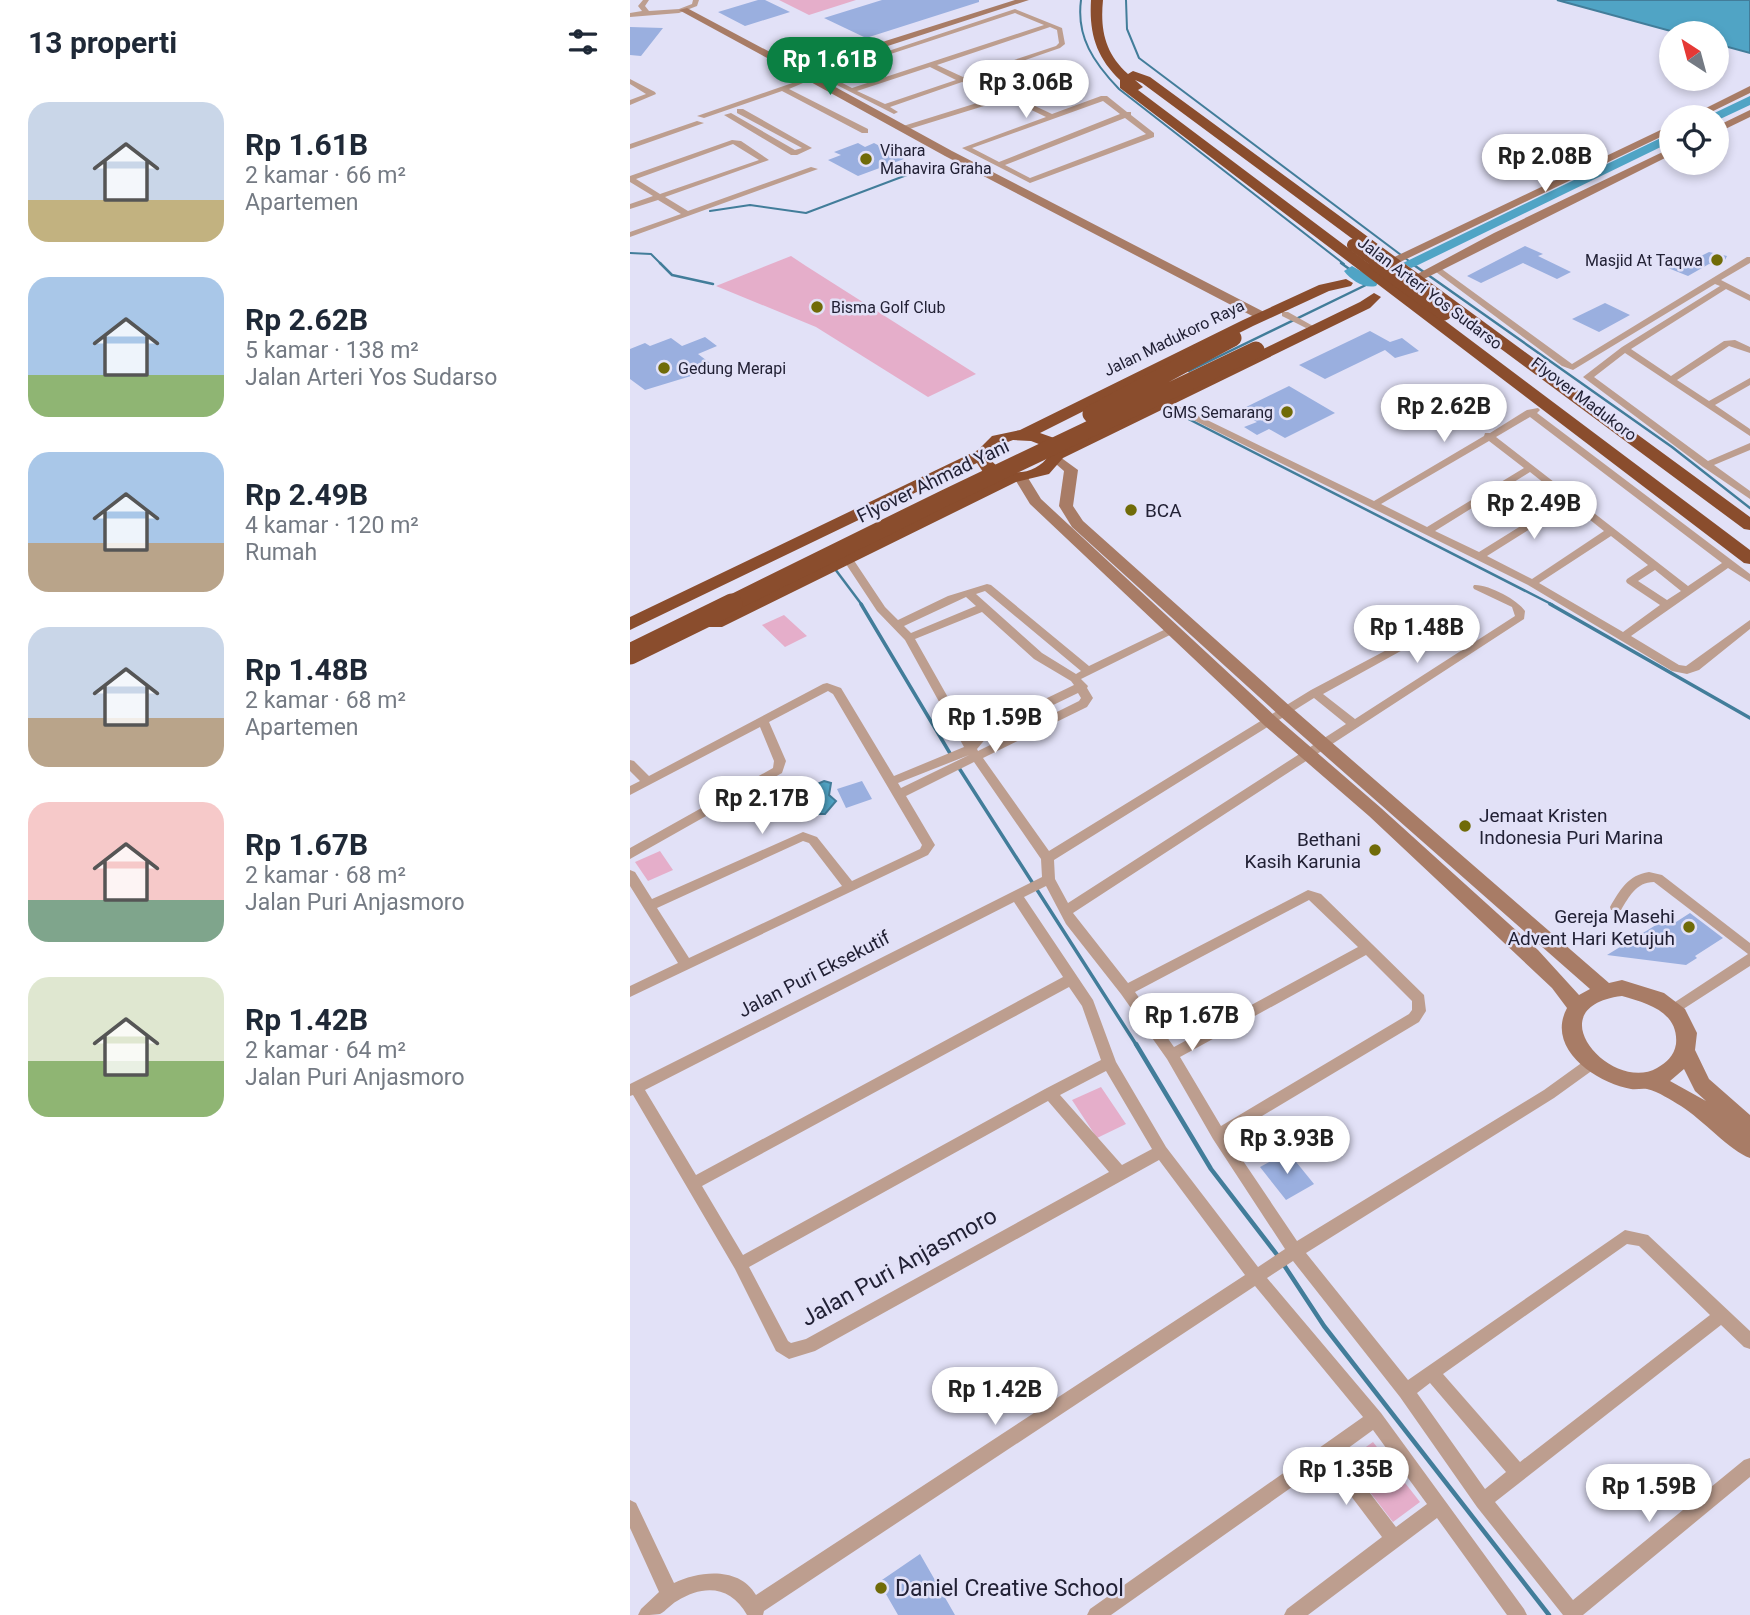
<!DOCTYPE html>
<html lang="id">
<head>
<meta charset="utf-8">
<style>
  body { margin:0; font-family:Roboto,sans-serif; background:#f2f2f3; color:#1f2937; height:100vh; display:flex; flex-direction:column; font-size:26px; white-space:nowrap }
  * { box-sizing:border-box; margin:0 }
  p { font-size:23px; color:#747a83 }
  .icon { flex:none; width:38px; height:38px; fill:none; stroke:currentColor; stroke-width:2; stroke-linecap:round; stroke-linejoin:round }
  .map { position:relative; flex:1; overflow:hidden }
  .sheet { display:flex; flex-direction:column; background:#fff; width:630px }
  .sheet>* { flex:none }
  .needle { width:46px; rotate:324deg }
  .fabs { position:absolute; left:1029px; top:21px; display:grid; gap:14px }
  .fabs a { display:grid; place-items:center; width:70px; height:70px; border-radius:50%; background:#fff; box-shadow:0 4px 10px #0003; font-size:35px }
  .price { position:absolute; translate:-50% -60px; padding:0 16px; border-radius:24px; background:#fff; color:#222; font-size:23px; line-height:46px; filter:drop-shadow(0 2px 4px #0008) }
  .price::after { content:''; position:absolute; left:50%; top:42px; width:21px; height:16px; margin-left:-10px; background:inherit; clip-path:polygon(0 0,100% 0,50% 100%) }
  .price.current { background:#0b8043; color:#fff }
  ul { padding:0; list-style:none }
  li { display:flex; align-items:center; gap:21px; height:175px; padding:0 28px }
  li span { display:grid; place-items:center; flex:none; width:196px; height:140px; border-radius:21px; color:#555 }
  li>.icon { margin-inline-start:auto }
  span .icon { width:84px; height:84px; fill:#fffc; stroke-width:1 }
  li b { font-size:30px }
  h2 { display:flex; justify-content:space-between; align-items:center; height:84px; padding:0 28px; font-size:30px }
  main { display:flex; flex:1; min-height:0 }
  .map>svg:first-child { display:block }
  .green { fill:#e5aeca }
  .water { fill:#50a4c5; stroke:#427d9a; stroke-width:2 }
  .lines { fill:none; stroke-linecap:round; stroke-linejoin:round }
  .stream-far3 { stroke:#427d9a; stroke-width:2 }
  .stream-far2 { stroke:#427d9a; stroke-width:2.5 }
  .stream-far1 { stroke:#427d9a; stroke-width:3.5 }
  .stream { stroke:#427d9a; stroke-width:4.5 }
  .river { fill:#50a4c5; fill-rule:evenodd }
  .building { fill:#9aafdf }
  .street { fill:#bd9e8f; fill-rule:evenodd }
  .secondary { fill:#a87c66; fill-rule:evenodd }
  .highway { fill:#8a4d2d; fill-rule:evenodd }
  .highway-bridge-far2 { stroke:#8a4d2d; stroke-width:12 }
  .highway-bridge-far1 { stroke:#8a4d2d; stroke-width:17 }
  .highway-bridge { stroke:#8a4d2d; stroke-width:21 }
  .poi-dot { fill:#706b08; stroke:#e2e1f7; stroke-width:2.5 }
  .labels { text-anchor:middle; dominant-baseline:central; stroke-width:5; stroke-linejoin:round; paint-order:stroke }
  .far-poi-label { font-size:16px; fill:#222135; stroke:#e2e1f7; text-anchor:start }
  .far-street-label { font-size:16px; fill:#222135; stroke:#e2e1f7 }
  .street-label { font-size:19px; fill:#222135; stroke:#e2e1f7 }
  .poi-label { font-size:19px; fill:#222135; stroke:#e2e1f7; text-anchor:start }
  .near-street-label { font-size:23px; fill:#222135; stroke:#e2e1f7 }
  .near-poi-label { font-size:23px; fill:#222135; stroke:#e2e1f7; text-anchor:start }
</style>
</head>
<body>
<main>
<section class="sheet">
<h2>13 properti<svg class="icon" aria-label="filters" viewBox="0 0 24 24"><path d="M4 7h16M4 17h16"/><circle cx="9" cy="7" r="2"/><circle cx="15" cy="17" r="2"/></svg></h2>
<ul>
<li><span style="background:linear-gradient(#c9d6e8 70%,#c2b280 0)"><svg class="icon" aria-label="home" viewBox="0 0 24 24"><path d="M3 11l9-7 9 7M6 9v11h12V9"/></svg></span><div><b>Rp 1.61B</b><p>2 kamar · 66 m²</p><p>Apartemen</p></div></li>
<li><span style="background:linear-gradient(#a9c7e8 70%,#8fb573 0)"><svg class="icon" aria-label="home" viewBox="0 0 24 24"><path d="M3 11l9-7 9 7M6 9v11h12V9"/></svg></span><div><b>Rp 2.62B</b><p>5 kamar · 138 m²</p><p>Jalan Arteri Yos Sudarso</p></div></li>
<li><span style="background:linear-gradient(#a9c7e8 65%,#b9a48a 0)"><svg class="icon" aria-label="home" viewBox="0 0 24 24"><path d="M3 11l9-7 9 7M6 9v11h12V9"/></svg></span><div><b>Rp 2.49B</b><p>4 kamar · 120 m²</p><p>Rumah</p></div></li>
<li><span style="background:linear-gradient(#c9d6e8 65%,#b9a48a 0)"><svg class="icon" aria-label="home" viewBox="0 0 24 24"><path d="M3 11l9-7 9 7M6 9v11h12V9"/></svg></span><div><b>Rp 1.48B</b><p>2 kamar · 68 m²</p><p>Apartemen</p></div></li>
<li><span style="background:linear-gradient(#f6c9c9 70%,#7fa58c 0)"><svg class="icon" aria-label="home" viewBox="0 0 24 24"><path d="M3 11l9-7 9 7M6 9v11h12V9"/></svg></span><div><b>Rp 1.67B</b><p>2 kamar · 68 m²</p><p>Jalan Puri Anjasmoro</p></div></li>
<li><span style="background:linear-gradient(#dfe7d0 60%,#8fb573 0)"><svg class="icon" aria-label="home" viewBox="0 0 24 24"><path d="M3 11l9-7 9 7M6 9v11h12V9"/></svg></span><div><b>Rp 1.42B</b><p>2 kamar · 64 m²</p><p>Jalan Puri Anjasmoro</p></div></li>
</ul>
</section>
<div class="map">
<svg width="1120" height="1615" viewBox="0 0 1120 1615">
  <rect width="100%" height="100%" fill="#e2e1f7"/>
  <!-- green -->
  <path class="green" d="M149,0H226L179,15Z
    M161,256L176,266L346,374L298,397L186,327L86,286Z
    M154,615L177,636L155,647L132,625Z
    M30,851L43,870L18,881L5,862Z
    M471,1087L496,1124L467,1138L442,1100Z
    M743,1442L790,1502L763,1522L716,1461Z"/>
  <!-- water -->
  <path class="water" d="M927,0H1120V53L1087,44V33H1048Z
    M194,781L201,783L199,795L206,801L195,814H187L183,809L187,796L183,789L185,785Z"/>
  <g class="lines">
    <!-- stream-far3 -->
    <path class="stream-far3" d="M451,0C446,37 464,63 489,89L714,264
      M496,0L497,29L509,58L783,264
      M80,211L120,205L176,213L306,164
      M0,253L21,254L31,264"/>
    <!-- stream-far2 -->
    <path class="stream-far2" d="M30,263L42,275L83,284
      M711,263L722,271
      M781,263L1042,447L1120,508
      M559,371L740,283
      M535,407L923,605
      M205,569L232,605"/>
    <!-- stream-far1 -->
    <path class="stream-far1" d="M231,604L321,755
      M920,604L1120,718
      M329,768L507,1046"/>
    <!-- stream -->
    <path class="stream" d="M506,1044L581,1169L648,1256
      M652,1262L694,1326L919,1615"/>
    <!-- river -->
    <path class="river" d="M1120,96V105L1088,120L1087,117H1076Z
      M1041,133V142L786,266L781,268L773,263Z
      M722,266L746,280L748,283L746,286C734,289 721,280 714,271Z"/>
  </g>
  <!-- building -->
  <path class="building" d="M128,0H135L160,12L115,26L88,12Z
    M252,0H349V2L236,38L194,18Z
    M0,27L33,28L11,56L0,55Z
    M228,143L235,147L244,143L274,159L228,176L198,160L211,155L204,152Z
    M895,246L913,254L908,256L941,272L927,279L893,263L851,283L837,276Z
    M1079,252L1097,256L1092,266L1079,264L1058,276L1038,268L1058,257L1065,259Z
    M975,303L1000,315L969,332L942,319Z
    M740,331L760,342L772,338L789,351L765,358L755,350L695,379L669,365Z
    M75,337L87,346L68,354L80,363L57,373L61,376L15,390L0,379V349L15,343L20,346L41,338L52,346Z
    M659,386L705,413L655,438L639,429L627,435L614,427L627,422L608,411Z
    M232,781L242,799L216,808L207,789Z
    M1060,913L1093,938L1065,956L1067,958L1056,965L977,955L1039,917L1046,922Z
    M658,1152L684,1184L656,1200L630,1167Z
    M290,1554L325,1615H268L249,1582Z"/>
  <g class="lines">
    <!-- street -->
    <path class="street" d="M13,0H19L15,6L19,11L49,9L62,4L63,0H69L67,6L49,13L0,17V13L12,11L8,6Z
      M385,9L432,28L435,44L430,48L338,80L368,95L373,93L383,95L413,86L392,75L397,74L441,94L434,96L419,89L388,98L422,114L471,96H477L497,112H501V115L524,133V137L400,183L332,148L416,117L383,101L378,103L370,101L273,131L269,129L270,127L363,98L332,82L260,107L268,112L264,114L193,78L189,74ZM385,13L414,25L222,88L197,75ZM420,27L427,30L429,43L426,46L333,77L307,65ZM300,67L326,80L255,104L227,91ZM473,101L490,114L369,162L342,148ZM495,118L516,134L400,178L375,165Z
      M0,79L25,92L26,94L0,105V100L16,94L0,84Z
      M171,80L173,81V83L159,89L238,129V133H232L152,91L74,118L67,116Z
      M107,109H113L182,148L167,155H161L94,115L101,113L165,150L172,148L107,113Z
      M67,121L74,123L0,149V144Z
      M102,140L111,141L139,160L35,197L58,211L181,167L188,169L0,237V232L51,214L28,200L0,209V204L23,196L0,182V176ZM103,144L129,160L30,194L6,179Z
      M1117,257H1120V263L1091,280L1120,295V301L1096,289L1001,349L1041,376L1094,341L1105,340L1120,347V353L1099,346L1047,380L1079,401L1120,378V385L1085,405L1120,429V436L995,353L964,377L1078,461L1120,443V450L1084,465L1120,491V499L1073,467L953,377L992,347L1090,286L1085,284L943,370L932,366L802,269L809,267L942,364Z
      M652,312H658L683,326L676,328L652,316Z
      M536,400L744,501L854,436L855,433H860L897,410L908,408L910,410L907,413L1120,574V582L1098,568L1001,636L1049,665L1056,666L1120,620V629L1069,670L1057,674L1042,671L898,585L533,405L531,403ZM900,417L1092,563L1058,586L866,437ZM859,441L894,468L797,527L751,504ZM900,472L934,499L849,552L805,531ZM940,504L974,531L902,579L857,556ZM981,536L1018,565L997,579L996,581L997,583L1030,605L993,632L909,583ZM1025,570L1051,591L1037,600L1008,581Z
      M217,555L221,556L255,607L268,620L318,596L357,584L361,585L459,666L538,628H546L547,630L546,632L451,679L458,686L457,688L463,698L457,707L353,758L419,851L681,690L768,644L772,643L778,647L693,694L725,719L885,616L882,607L844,589L843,587L844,585C858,584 888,600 895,611L894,619L443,913L498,983L678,890L691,894L794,995L796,1011L789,1022L597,1137L667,1241L914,1090L957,1059L962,1057L967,1059L969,1063L967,1067L924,1098L676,1253L778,1380L995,1230L1018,1235L1120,1331V1349L1114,1347L1091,1325L865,1502L943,1600L1114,1460L1120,1458V1477L953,1615H933L847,1507L770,1397L663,1261L637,1278L751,1413L894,1609L897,1615H877L807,1518L678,1615H654L657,1609L752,1537L696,1463L481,1615H457L460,1609L733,1417L625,1286L134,1611L133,1615H117C101,1586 74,1584 47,1601C41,1604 36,1611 30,1614C25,1615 14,1615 8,1615L11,1609L29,1592L0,1528V1500L6,1503L44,1583C69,1571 109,1566 126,1595L615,1275L529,1160L185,1351L159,1359L146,1351L105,1269L3,1095L0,1096V1084L412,877L411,859L344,762L276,796L305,845L298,855L0,997V986L48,963L0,886V870L5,872L22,899L173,832L187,837L222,881L290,849L292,845L203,694L198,691L139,722L156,761L152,773L0,859V848L143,768L144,761L130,727L0,795V786L10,781L0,771V760L4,761L19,776L193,684L197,683L211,688L264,776L334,747L275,640L247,611L212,558ZM355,591L451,671L446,674L412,653L346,594ZM336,597L346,606L281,633L274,626ZM352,612L404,659L441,681L444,685L349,731L342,740L285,639ZM448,693L451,698L449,701L348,751L347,749L357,737ZM684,698L716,724L438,903L425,879L424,860ZM339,755L271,788L268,783ZM173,841L179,843L212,886L59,958L27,908ZM416,886L436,924L491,994L537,1059L583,1139L655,1249L628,1267L536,1147L486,1062L463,1000L394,897ZM679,900L728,947L544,1047L505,992ZM384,902L433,977L66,1175L15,1090ZM736,955L782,1001V1010L779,1014L591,1126L550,1057ZM439,987L452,1006L471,1060L415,1089L113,1255L72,1186ZM476,1071L522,1149L492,1165L430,1095ZM418,1101L479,1172L176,1339L161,1343L158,1341L119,1267ZM997,1244L1009,1246L1080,1315L890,1462L813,1374ZM800,1383L876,1472L855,1489L787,1393ZM743,1430L797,1504L766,1527L710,1454Z
      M1019,872L1032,875L1120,943V966L1044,1015L1039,1014L1037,1010L1039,1006L1118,954L1024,882C1006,882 999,897 991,910H981L980,907C990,890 998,875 1019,872Z"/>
    <!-- secondary -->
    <path class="secondary" d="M385,0H399L178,72L322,151L636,313V319H628L315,156L168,75L157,76L156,74L161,71L49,10L57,8L170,68Z
      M1120,86V93L1071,117H1058Z
      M1120,110V117L1087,133V126Z
      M1041,125V132L766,264L756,261Z
      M1041,148V155L790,281L780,278L864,233Z
      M426,454L448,470L443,506L453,521L662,708L979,983L992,980L1034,993L1055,1009L1067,1033L1065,1050L1079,1079L1120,1115V1158C1100,1151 1072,1119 1051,1106C1041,1100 1029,1092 1017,1089C1012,1088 1006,1090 1001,1089C967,1083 915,1049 937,1008L922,988L739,816L635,726L400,504L383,476L385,473H395L411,499L647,718L751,808L908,950L949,995L960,989L650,716L442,527L429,506L434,471L419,458ZM992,996C1017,1003 1049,1012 1046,1044C1044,1056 1037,1062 1027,1068C982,1094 904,1007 992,996ZM1054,1069L1065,1091L1076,1101L1040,1081Z"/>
    <!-- highway -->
    <path class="highway" d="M461,0H473C470,30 475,53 498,74L503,71L520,77L1120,517V530L1114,529L512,83L505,80L513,87L508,90L1120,550V564L1114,563L490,88V80C466,57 459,33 461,0Z
      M716,279L723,283L721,286L699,291L623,326L410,433L427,439L431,447L730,302L744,293L751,297L740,308L433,458L419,474L386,482L92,627H78L76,623L78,619L367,479L353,472L347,463L0,630V617L348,450L362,436L390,430L613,320L689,285ZM383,440L401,441L414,446L419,455C407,475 376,479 361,460C364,448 372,444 383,440Z"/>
    <!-- highway-bridge-far2 -->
    <path class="highway-bridge-far2" d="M723,245L749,264"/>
    <!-- highway-bridge-far1 -->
    <path class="highway-bridge-far1" d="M747,263L814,312
      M461,414L603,338
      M98,605L315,498L626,350"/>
    <!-- highway-bridge -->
    <path class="highway-bridge" d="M0,654L102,604"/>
  </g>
  <!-- markers -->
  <g class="poi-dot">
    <circle cx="236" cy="159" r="7"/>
    <circle cx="1087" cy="260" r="7"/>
    <circle cx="187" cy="307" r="7"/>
    <circle cx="34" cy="368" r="7"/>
    <circle cx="657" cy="412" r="7"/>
    <circle cx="501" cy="510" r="7"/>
    <circle cx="835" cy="826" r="7"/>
    <circle cx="745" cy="850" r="7"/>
    <circle cx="1059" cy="927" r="7"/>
    <circle cx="251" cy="1588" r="7"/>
  </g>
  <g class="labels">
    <!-- far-poi labels -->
    <g class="far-poi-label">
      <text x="250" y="150">Vihara<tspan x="250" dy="18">Mahavira Graha</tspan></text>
      <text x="1073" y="260" text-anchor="end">Masjid At Taqwa</text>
      <text x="201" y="307">Bisma Golf Club</text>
      <text x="48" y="368">Gedung Merapi</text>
      <text x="643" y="412" text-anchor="end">GMS Semarang</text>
    </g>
    <!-- far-street labels -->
    <g class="far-street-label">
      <text transform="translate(800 293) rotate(37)">Jalan Arteri Yos Sudarso</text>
      <text transform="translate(544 338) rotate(-26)">Jalan Madukoro Raya</text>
      <text transform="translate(954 399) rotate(37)">Flyover Madukoro</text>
    </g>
    <!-- street labels -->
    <g class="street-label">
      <text transform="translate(303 481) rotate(-26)">Flyover Ahmad Yani</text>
      <text transform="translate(184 974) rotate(-27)">Jalan Puri Eksekutif</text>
    </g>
    <!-- poi labels -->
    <g class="poi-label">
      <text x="515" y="510">BCA</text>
      <text x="849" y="815">Jemaat Kristen<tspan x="849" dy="22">Indonesia Puri Marina</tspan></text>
      <text x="731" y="839" text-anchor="end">Bethani<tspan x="731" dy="22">Kasih Karunia</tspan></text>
      <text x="1045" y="916" text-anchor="end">Gereja Masehi<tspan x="1045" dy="22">Advent Hari Ketujuh</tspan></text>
    </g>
    <!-- near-street labels -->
    <g class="near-street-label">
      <text transform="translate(269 1267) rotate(-29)">Jalan Puri Anjasmoro</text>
    </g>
    <!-- near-poi labels -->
    <g class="near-poi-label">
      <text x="265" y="1588">Daniel Creative School</text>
    </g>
  </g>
</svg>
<div class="fabs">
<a><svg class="needle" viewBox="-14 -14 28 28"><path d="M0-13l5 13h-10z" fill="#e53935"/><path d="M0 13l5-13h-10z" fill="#747a83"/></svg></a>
<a><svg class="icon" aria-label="locate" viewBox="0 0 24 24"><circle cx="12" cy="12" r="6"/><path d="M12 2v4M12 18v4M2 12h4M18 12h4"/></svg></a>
</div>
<b class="price current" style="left:200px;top:97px">Rp 1.61B</b>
<b class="price" style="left:396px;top:120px">Rp 3.06B</b>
<b class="price" style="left:915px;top:194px">Rp 2.08B</b>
<b class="price" style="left:814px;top:444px">Rp 2.62B</b>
<b class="price" style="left:904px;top:541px">Rp 2.49B</b>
<b class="price" style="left:787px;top:665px">Rp 1.48B</b>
<b class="price" style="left:365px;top:755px">Rp 1.59B</b>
<b class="price" style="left:132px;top:836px">Rp 2.17B</b>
<b class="price" style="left:562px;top:1053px">Rp 1.67B</b>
<b class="price" style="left:657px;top:1176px">Rp 3.93B</b>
<b class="price" style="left:365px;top:1427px">Rp 1.42B</b>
<b class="price" style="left:716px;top:1507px">Rp 1.35B</b>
<b class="price" style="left:1019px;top:1524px">Rp 1.59B</b>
</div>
</main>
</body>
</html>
